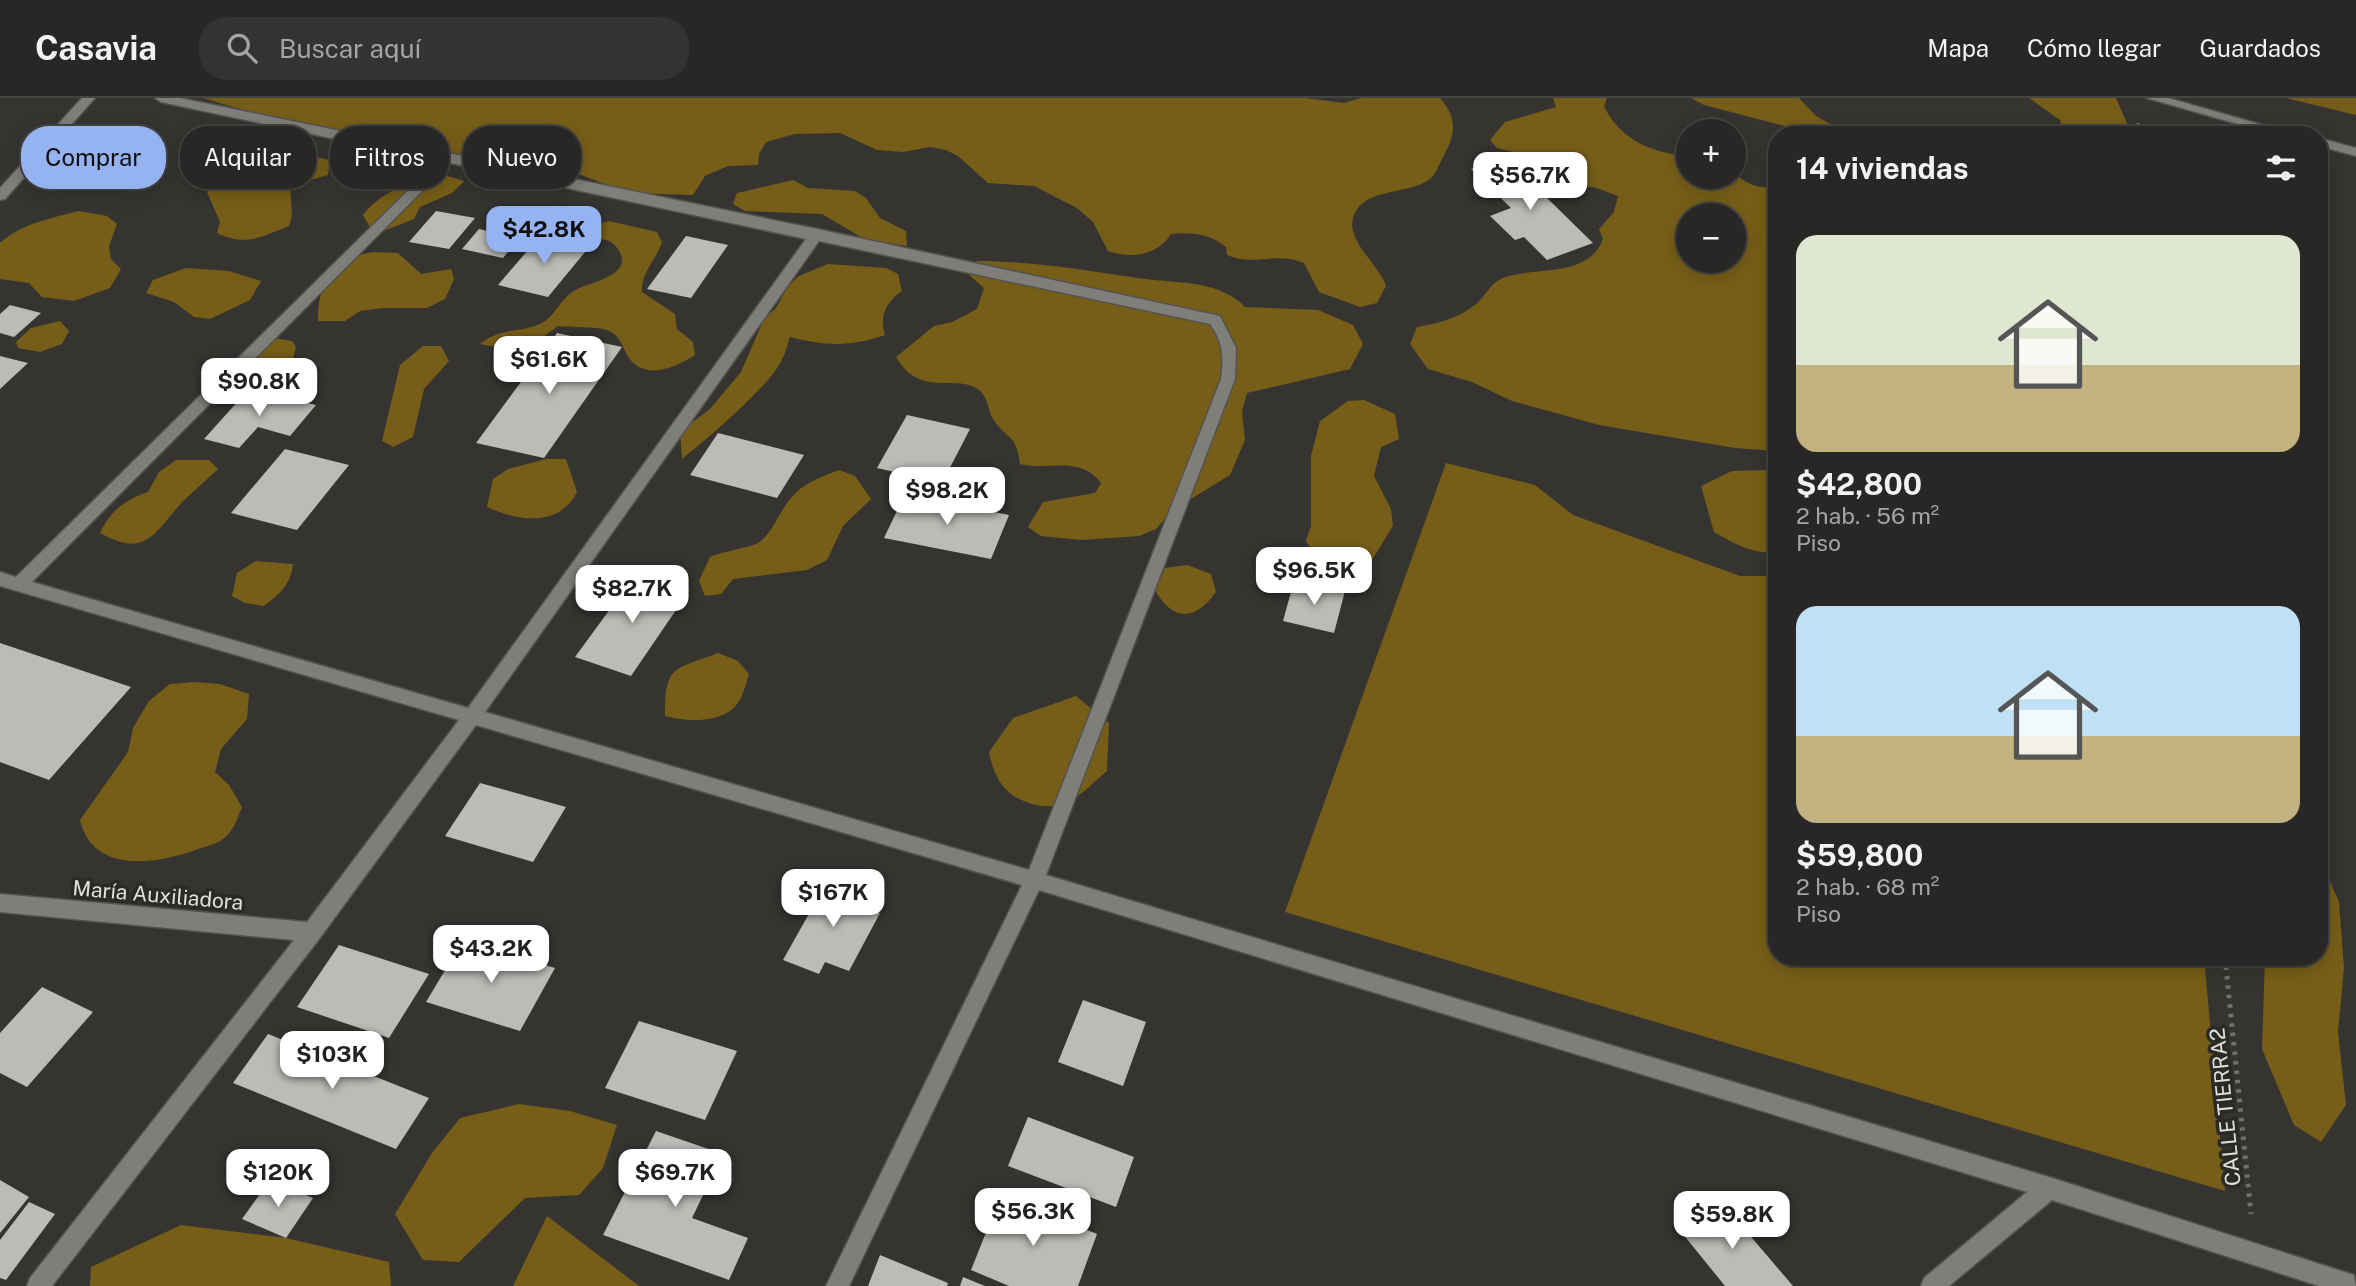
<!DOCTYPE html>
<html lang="es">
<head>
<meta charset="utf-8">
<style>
  body { margin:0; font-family:"Public Sans",sans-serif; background:#343332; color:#f1f3f6; height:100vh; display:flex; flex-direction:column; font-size:26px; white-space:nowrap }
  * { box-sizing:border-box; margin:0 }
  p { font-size:23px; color:#a5a5a7 }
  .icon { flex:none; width:38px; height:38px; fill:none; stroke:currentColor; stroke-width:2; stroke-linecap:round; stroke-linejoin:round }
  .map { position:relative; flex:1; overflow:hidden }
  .details { position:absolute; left:1768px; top:28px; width:560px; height:840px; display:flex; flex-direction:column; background:#282725; border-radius:28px; box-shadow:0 4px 18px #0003,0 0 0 2px #444442 }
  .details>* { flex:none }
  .banner { position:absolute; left:21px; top:28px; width:665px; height:63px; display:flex; gap:14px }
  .fabs { position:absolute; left:1676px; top:21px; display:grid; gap:14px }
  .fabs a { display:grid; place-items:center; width:70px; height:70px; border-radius:50%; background:#282725; box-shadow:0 4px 18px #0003,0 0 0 2px #444442; font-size:35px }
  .price { position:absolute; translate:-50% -60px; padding:0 16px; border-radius:14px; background:#fff; color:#222; font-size:23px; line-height:46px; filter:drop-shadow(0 2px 4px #0008) }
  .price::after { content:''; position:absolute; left:50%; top:42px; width:21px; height:16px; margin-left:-10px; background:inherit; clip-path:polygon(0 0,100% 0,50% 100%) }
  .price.on { background:#95b2f1; color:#111 }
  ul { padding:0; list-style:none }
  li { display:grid; align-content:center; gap:14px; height:371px; padding:0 28px }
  li span { display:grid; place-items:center; height:217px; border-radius:21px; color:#555 }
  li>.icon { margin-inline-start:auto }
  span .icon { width:126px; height:126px; fill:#fffc; stroke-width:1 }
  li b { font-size:30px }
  h2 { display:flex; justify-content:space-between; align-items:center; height:84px; padding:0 28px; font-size:30px }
  .tag { padding:0 24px; border-radius:28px; background:#282725; box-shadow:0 4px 18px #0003,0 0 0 2px #444442; font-size:24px; line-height:63px }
  .tag.on { background:#95b2f1; color:#111 }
  header { display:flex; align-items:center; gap:42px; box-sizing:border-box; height:98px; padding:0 35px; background:#282725; border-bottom:2px solid #444442 }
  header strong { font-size:33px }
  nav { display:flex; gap:38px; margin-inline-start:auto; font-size:24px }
  .search { width:490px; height:63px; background:#343332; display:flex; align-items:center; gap:18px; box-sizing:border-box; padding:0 24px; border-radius:28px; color:#a5a5a7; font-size:26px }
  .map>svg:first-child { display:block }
  .forest { fill:#775e18; fill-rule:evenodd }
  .building { fill:#bcbbb7 }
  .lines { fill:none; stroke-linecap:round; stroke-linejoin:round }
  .street-casing { stroke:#535250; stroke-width:3 }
  .path-far1 { stroke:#71706d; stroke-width:3.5; stroke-dasharray:2.5 4.5; stroke-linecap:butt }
  .path { stroke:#71706d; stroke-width:5; stroke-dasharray:3.5 6; stroke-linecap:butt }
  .street { fill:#7f7e7b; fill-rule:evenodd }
  .labels { text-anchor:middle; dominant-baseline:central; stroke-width:7; stroke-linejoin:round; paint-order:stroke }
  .street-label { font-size:21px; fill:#e1e0de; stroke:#2b2a27 }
</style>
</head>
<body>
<header>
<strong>Casavia</strong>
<div class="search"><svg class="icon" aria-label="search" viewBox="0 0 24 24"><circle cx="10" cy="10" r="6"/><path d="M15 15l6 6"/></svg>Buscar aquí</div>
<nav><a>Mapa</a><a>Cómo llegar</a><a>Guardados</a></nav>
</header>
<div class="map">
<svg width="2356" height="1188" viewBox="0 0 2356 1188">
  <rect width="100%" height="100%" fill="#353431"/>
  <!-- forest -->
  <path class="forest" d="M203,0H1306L1344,5L1361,0H1440C1460,23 1454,39 1441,63C1438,69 1435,77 1430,81C1410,97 1365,89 1354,117C1344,142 1379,166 1386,188L1377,205L1360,209L1319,194L1304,165C1276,153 1254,169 1227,157L1226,149C1210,136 1192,134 1171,136C1157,158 1132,161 1108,153L1093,124L1077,110L1034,88L988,85L958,58L946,52L930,49L903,54L877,52L840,35L795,36L766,44L759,56L758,67L728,68L705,78L693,97L628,95L553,66L491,64L450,59L386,36L341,32L317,34Z
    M1553,0H1607L1604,8C1620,42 1652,55 1689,58V79H1734V74C1746,86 1759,92 1776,88V353L1735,350L1599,327L1512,303L1472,284L1428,271L1410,246L1417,229C1440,225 1459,220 1476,206C1486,198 1490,185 1503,180C1534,168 1588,181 1603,141L1599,131L1614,114L1618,98L1594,89H1554L1526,57L1497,50L1490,42L1505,24L1556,9ZM1689,117H1734V163H1689Z
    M1691,0H1799L1816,18L1837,30L1836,37H1803L1785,28L1704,7Z
    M2029,0H2116L2132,37H2064L2060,22Z
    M2286,0H2356V17Z
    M111,30L134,32L146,43C131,65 114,63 90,63L83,56L86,46Z
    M317,59L330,62L328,77L290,88L292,117L289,128C260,139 247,149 217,135L220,124L207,94L221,75L271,70L289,62Z
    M444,77L464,83L452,95L420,109L414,121L386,132L371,131L363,117C380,94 417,79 444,77Z
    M793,82L808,90L855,93L866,100L880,120L906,133L907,148L866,142L822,116L745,113L733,106L737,95Z
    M78,113L107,118L117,126L109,148L111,161L121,171L110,190L74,203L42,199L29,185L0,181V145C22,125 50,121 78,113Z
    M609,123L657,134L662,144C657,160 640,177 642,194L675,216L677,231L693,244L695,257C675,270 643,284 627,257C622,247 619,236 607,232C593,228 573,230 558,228L522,254L480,246C506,226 524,237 545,223C555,216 561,202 571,195C583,184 637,180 618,151C611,140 601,141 589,141L581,131Z
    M373,154L398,155L421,176L451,171L454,181L445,201L427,210H383L360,213L345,223H318C318,196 324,182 340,161Z
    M977,163C1031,163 1085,172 1138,180C1162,184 1190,183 1213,190C1225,194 1237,200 1245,209L1318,212L1353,227L1363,246L1350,271L1247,295L1242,314L1245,342L1230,377L1173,412L1156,431L1139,438L1081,442L1041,438L1028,429L1043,404L1095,395L1101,385C1080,357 1049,373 1020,366C1016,334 1007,343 993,321C987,311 989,300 979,292C958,275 920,301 896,259L934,228L952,224L977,211L984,190L968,176Z
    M828,166L886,170L898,176L902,193C886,204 879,218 885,237C850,249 825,248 790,239C787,248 785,257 780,265C769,288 704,344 682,361L680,333L709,312L741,274L764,221L776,210L788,188L799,178Z
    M186,170L229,173L261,183L250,202L210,221L194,219L174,204L146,195L153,182Z
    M60,223L69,233L62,246L40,254L18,250L16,244L31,230Z
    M274,240L292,243L296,249L293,261L273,279L246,272L248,260Z
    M423,248H441L449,263L424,291L413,339L393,349L382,343L400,267Z
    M1364,302L1395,316L1399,341L1381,349L1374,378L1391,411L1393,428L1372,462C1338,469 1325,476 1306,443L1311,428V358L1320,323L1348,303Z
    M546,361H566L577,394C559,430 518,423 487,409L493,381L508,371Z
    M176,362H209L218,371C205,384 189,396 177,410C151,441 142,458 100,435C111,412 125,402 148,394L159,374Z
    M1446,365L1535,387L1573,417L1740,478H1776V859H2204L2225,1093L1285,814Z
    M839,372L855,378L871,401L843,428L827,462L807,472L733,481L721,496L705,498L699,483L710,459C720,454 752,449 758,445C774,434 779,413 791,400C803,385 821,379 839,372Z
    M1766,372L1776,379V454C1754,457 1733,445 1714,434L1701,388L1732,373Z
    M256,463L293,466C291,486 280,496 264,508L245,505L232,498L237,475Z
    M1187,467L1211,476L1216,494C1195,523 1173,524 1155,492L1165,470Z
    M718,555L738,563L749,576C746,585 744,595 739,603C726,626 687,624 665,618C665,566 674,572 718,555Z
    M194,584L220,586L249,596L247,621L221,651L215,674L229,687L242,709C237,721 234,733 223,741C217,746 206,748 198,751C158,766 93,777 80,722L128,654L133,630L149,603L170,586Z
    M1076,598L1109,625L1107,673C1095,683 1082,697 1068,704C1058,709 1046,709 1036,707C1006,700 995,683 989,654L1013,620Z
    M2319,759L2339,804L2344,870L2338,934L2346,1007L2321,1044L2294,1027L2262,951L2265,859H2319Z
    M519,1006L570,1013L617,1027L603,1070L579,1097L525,1100L459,1164L423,1162L395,1116L432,1055L460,1020Z
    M547,1118L639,1188H513Z
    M181,1127L286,1140L389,1164L391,1188H90L91,1169Z"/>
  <!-- building -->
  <path class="building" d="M1505,59L1593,145L1547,162L1524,139L1515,142L1490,118L1511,110L1471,71Z
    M436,113L475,120L449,151L409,144Z
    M479,131L520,140L503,160L462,151Z
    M541,137L590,148L548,199L498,187Z
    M686,138L728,147L691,200L647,191Z
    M10,207L41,215L14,239L0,235V216Z
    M557,235L622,249L544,360L476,345Z
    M0,258L28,265L0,291Z
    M249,291L316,307L290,338L258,329L239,350L204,341Z
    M907,317L970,331L942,385L877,370Z
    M718,335L804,357L777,400L690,377Z
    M285,351L349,367L297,432L231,415Z
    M905,396L1009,417L991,461L884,440Z
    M635,477L689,493L631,578L575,559Z
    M1294,483L1345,493L1334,535L1283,523Z
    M0,545L131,589L49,682L0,664Z
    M480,685L566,709L533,764L445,738Z
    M829,780L865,792L857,807L880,815L849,873L825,864L819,876L783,862Z
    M463,842L555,870L520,933L426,904Z
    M339,847L429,876L389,940L297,909Z
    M42,889L93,914L27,989L0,975V935Z
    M1083,902L1146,924L1123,988L1058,964Z
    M639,923L737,953L705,1022L605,990Z
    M268,936L429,1000L396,1051L233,985Z
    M1028,1019L1134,1059L1116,1109L1008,1068Z
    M656,1033L723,1056L692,1120L748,1140L729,1182L603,1137Z
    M0,1082L29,1099L0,1135Z
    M270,1082L313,1100L286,1140L242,1121Z
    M1001,1097L1097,1136L1078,1188H1009L971,1172Z
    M29,1104L55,1116L6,1182L0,1180V1142Z
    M1723,1106L1793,1188H1725L1678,1130Z
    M880,1157L948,1185L947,1188H868Z
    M963,1179L985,1188H960Z"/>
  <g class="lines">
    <defs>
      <path id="street" d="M82,0H95L5,101L0,102V90Z
        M155,0H180L817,131L1220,218L1236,250L1235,281L1046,777L2049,1079L2354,1177L2356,1188H2319L2052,1102L1949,1188H1921L1924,1180L2027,1094L1039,792L849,1188H826L1022,787L476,627L319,841L52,1188H27L30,1180L294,842L0,814V796L307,824L459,622L0,488V474L16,479L438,63L161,4ZM450,65L806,141L468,610L32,484ZM819,143L1210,226C1223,243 1224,260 1221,281L1029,772L485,614Z
        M2147,0H2168L2298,37H2276Z
        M2319,40L2356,50V58L2319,48Z"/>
    </defs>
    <!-- street casing -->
    <use href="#street" class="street-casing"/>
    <!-- path-far1 -->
    <path class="path-far1" d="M2138,25L2140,37"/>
    <!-- path -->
    <path class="path" d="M2225,859L2251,1116"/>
    <!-- street -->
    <use href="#street" class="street"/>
  </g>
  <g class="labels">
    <!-- street labels -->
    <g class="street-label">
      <text transform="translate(158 797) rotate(5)">María Auxiliadora</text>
      <text transform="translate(2225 1009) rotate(-96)">CALLE TIERRA2</text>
    </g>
  </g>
</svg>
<div class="fabs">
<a>+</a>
<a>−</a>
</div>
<b class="price" style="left:1530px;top:114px">$56.7K</b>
<b class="price on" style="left:544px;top:168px">$42.8K</b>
<b class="price" style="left:549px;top:298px">$61.6K</b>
<b class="price" style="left:259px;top:320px">$90.8K</b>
<b class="price" style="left:947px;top:429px">$98.2K</b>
<b class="price" style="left:1314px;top:509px">$96.5K</b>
<b class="price" style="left:632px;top:527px">$82.7K</b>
<b class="price" style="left:833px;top:831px">$167K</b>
<b class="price" style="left:491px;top:887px">$43.2K</b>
<b class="price" style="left:332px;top:993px">$103K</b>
<b class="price" style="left:278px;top:1111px">$120K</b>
<b class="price" style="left:675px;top:1111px">$69.7K</b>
<b class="price" style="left:1033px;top:1150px">$56.3K</b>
<b class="price" style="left:1732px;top:1153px">$59.8K</b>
<div class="banner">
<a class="tag on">Comprar</a>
<a class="tag">Alquilar</a>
<a class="tag">Filtros</a>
<a class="tag">Nuevo</a>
</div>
<section class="details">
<h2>14 viviendas<svg class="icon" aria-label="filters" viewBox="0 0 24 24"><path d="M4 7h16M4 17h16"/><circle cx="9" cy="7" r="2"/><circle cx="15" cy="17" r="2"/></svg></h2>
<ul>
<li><span style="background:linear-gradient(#dfe7d0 60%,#c2b280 0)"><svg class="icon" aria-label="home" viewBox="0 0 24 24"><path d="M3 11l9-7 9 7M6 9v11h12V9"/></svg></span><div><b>$42,800</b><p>2 hab. · 56 m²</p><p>Piso</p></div></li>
<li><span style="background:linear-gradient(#bfe0f5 60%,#c2b280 0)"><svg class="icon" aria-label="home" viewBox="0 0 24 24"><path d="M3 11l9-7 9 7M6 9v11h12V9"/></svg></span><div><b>$59,800</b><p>2 hab. · 68 m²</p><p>Piso</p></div></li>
</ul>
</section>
</div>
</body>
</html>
